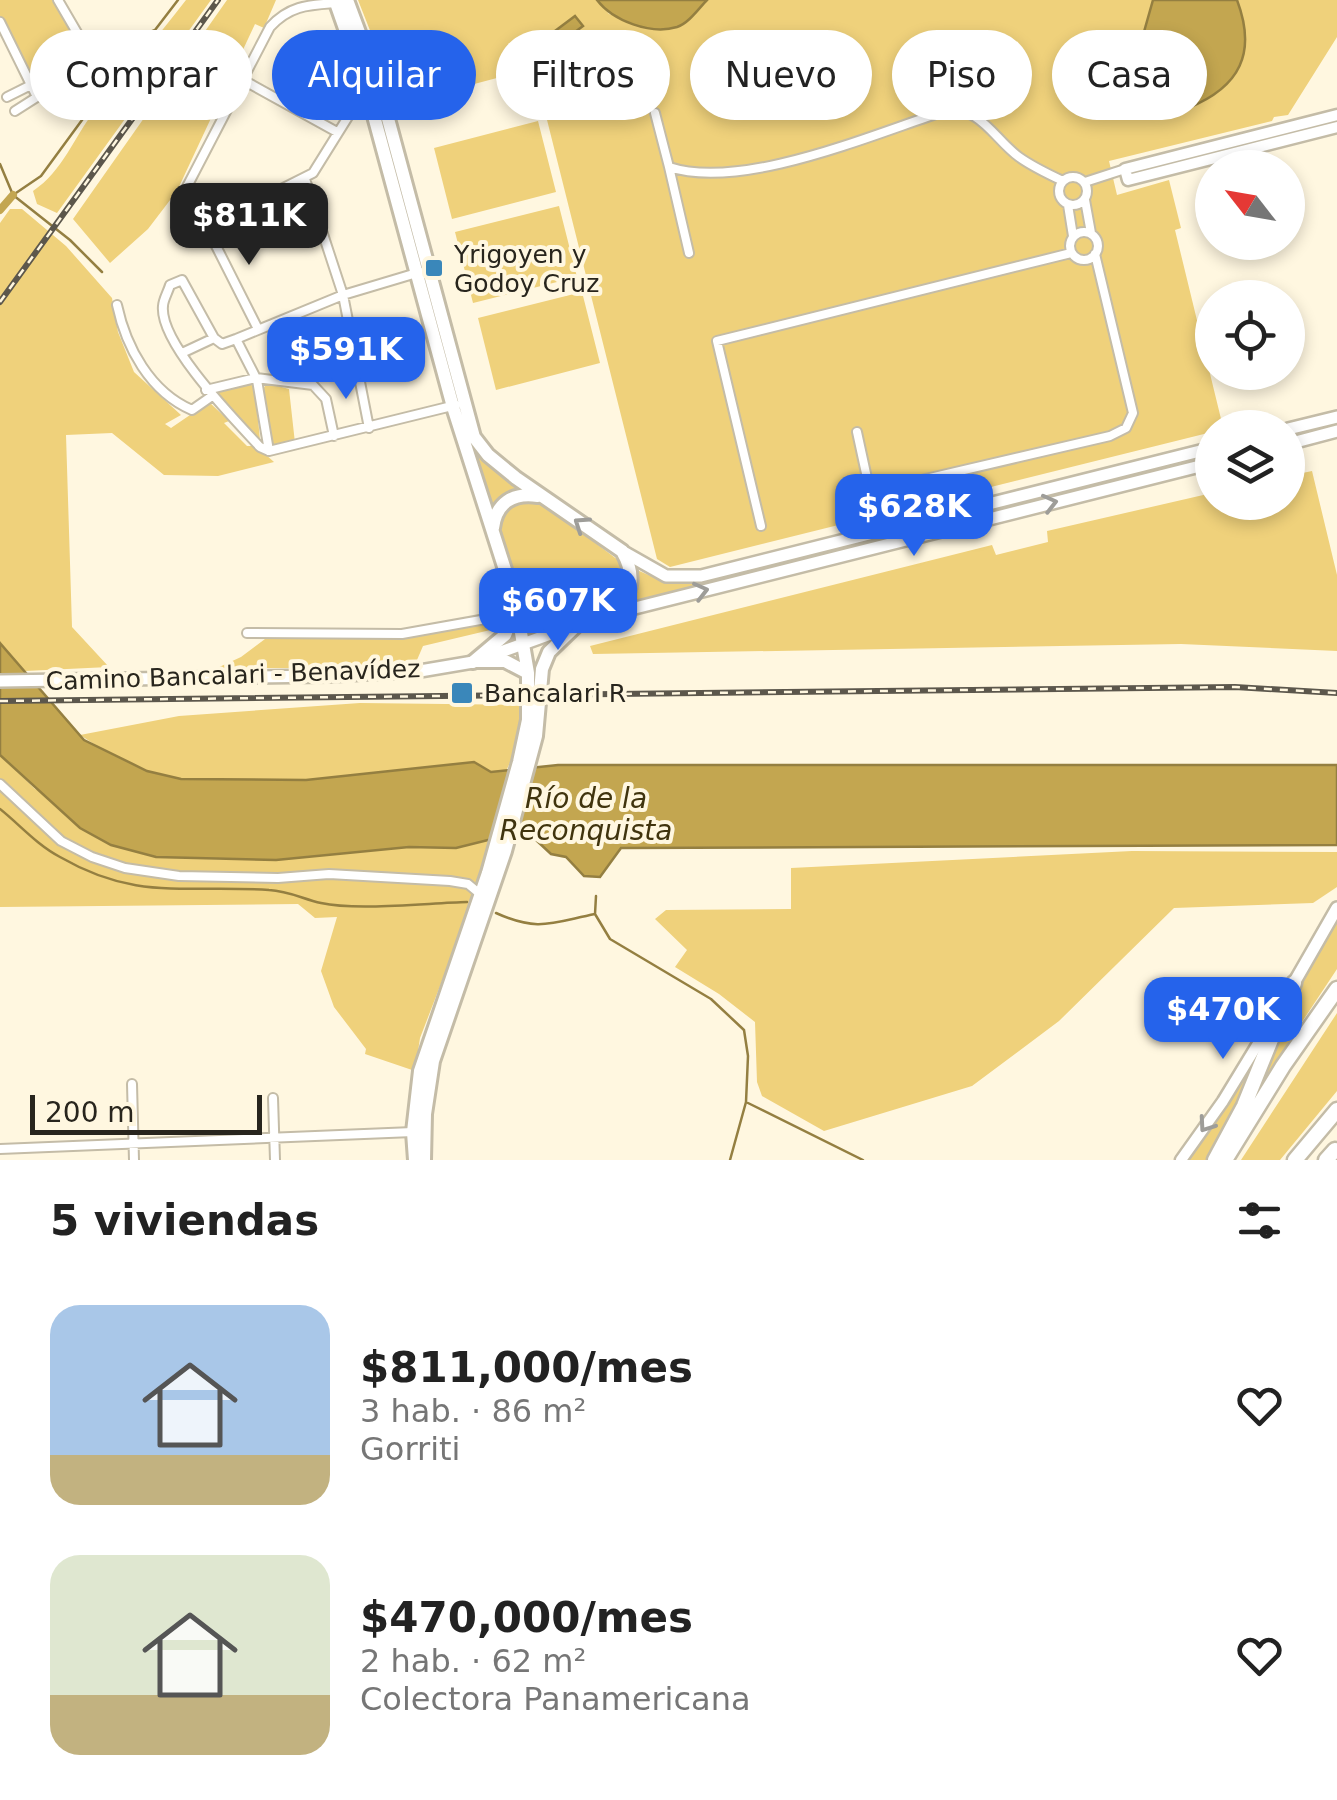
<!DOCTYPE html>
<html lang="es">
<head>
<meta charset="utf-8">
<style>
  body { margin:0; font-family:"DejaVu Sans",sans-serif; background:#f6f6f6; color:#222; height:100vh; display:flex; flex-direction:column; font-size:38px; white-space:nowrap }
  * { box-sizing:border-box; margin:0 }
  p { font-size:32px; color:#767676 }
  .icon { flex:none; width:55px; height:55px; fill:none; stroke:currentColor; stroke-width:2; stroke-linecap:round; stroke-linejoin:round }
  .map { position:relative; height:1160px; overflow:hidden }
  .side { display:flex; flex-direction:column; background:#fff; flex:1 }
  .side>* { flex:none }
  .banner { position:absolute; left:30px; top:30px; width:1278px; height:90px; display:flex; gap:20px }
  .needle { width:65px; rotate:301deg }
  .buttons { position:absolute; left:1195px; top:150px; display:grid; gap:20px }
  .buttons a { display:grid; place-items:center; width:110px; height:110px; border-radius:50%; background:#fff; box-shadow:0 5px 15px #0003; font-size:50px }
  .scale { position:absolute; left:30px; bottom:25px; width:232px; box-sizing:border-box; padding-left:10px; border:5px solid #28251d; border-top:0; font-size:28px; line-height:35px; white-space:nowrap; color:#28251d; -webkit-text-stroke:8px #fff7e0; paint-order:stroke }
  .price { position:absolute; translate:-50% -85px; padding:0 22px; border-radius:20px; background:#2563eb; color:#fff; font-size:32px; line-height:65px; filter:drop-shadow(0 2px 5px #0008) }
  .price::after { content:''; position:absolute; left:50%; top:60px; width:30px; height:22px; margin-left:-15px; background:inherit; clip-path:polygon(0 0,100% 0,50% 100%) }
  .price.current { background:#222; color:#fff }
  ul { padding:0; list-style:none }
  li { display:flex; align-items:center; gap:30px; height:250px; padding:0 50px }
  li span { display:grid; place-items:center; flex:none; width:280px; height:200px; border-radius:30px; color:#555 }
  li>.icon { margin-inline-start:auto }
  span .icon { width:120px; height:120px; fill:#fffc; stroke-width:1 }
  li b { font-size:42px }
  h2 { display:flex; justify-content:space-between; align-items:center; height:120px; padding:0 50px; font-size:42px }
  .pill { padding:0 35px; border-radius:45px; background:#fff; box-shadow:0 5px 15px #0003; font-size:35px; line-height:90px }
  .pill.current { background:#2563eb; color:#fff }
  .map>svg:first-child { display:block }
  .green { fill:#efd17b }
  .water { fill:#c3a650; stroke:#947f41; stroke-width:2.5 }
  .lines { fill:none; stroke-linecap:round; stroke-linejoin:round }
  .stream { stroke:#947f41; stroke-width:2.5 }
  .canal { stroke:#c3a650; stroke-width:8 }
  .minor-casing { stroke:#c4bca7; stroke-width:12 }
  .tertiary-casing { stroke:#c4bca7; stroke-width:15 }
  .secondary-casing { stroke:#c4bca7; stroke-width:16 }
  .primary-casing { stroke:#c4bca7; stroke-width:18 }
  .motorway-casing { stroke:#c4bca7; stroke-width:19 }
  .minor { stroke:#fff; stroke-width:8 }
  .tertiary { stroke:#fff; stroke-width:10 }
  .secondary { stroke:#fff; stroke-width:11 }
  .primary { stroke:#fff; stroke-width:12 }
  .motorway { stroke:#fff; stroke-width:14 }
  .rail-casing { stroke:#5c574c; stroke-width:6 }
  .rail { stroke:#fff7e0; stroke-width:2.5; stroke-dasharray:8; stroke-linecap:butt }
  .oneway { stroke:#9e9d99 }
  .poi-dot { fill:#3a87ba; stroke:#fff7e0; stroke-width:4 }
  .labels { text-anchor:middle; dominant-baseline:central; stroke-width:8; stroke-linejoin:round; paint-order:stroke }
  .poi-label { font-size:25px; fill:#28251d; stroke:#fff7e0; text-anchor:start }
  .street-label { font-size:25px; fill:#28251d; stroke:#fff7e0 }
  .water-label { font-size:28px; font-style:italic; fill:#40340e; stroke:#fff7e0 }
</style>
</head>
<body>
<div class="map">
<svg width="1337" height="1160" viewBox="0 0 1337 1160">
  <rect width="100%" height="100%" fill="#fff7e0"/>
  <!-- green -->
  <path class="green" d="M0,0H52C83,52 82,47 43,93H39L0,16Z
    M186,0H211L57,213L37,204L33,191C63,171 74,137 95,110C126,73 157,38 186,0Z
    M227,0H276L264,28L255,24L177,191L148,229L110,263L73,219Z
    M358,0H597L609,14L665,28L686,22L707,0H1337V37L1288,115L1274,117L1272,121L1109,161L1117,195L1169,180L1181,228L1175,230L1223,427L1212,428V432L670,567L657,559L534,68L399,104Z
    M538,121L556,192L452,219L434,148Z
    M559,206L577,277L473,303L455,232Z
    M10,209H22L66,246L112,298L118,332L134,372L181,415L165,424L171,428L209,402L229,421L224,423L247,446H256L274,462L218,476L164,475L112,433L66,435L72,627L109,667L25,671L0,643V223Z
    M582,292L600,363L496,390L478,318Z
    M249,383L255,388L260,440L213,394Z
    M267,383L289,389L295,443L276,448L270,442L263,389Z
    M462,423L476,451L517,487L492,512Z
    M1312,471L1337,575V651L1181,644L593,654L590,646L992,545L996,555L1048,542L1047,531L1212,493V502H1288V476Z
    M525,498L541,502L622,563L626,586L611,605L543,617L522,601L499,526L505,509Z
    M987,511L992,513L627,606L634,592L637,570L660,580L686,583Z
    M499,620L503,627L423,646L417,660L321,668H217L241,657L265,639L407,636Z
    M360,703L523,705C520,728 517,750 506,771L491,772L473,762L306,780L181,779L148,771L114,757L80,735L179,716Z
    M0,755L35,789L206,859L276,860L409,847L456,848L491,840L474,898L420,1038L415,1071L365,1054L366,1049L334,1007L321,971L337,917L315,918L298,904L0,907Z
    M1132,851L1337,852V887L1313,903L1174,908L1059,1021L972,1086L824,1131L762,1096L757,1082L755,1022L719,994L675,967L687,950L655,919L666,910L791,909V868Z
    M1337,918V969L1247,1105L1301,979Z
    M1337,1013V1091L1280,1160H1241Z
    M1275,1025L1244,1098L1207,1160H1189L1244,1079Z"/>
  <!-- water -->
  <path class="water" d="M597,0H707C699,8 689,23 677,27C651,35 613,21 597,0Z
    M1153,0H1237C1257,53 1240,87 1188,108L1155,100L1144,93L1138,53Z
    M575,16L583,26L559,44L551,34Z
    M0,643L84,740L147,771L181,779L306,780L474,762L491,772L558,765H1337V845L621,848L600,877L584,876L566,857L551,854L536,840H488L456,848L409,847L276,860L156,857L111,845L80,828L0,755Z"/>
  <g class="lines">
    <!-- stream -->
    <path class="stream" d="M0,164L13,195L70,240L102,272
      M13,195L41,176L104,90L129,41L155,30L178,0
      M0,809C20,825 37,845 60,857C138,902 186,884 269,890C289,891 303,899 321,903C357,911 427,903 467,902
      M596,896L595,914L610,939L711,999L744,1030L748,1056L746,1102L730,1160
      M496,913C538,932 551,923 595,914
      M748,1103L863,1160"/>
    <!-- canal -->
    <path class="canal" d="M0,210L13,195"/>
    <defs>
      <path id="minor" d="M0,22L37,97
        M243,80L337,132
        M7,97L31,85
        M15,111L37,97L46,95L80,52L79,36L58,0
        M655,113L669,167C742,191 871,135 945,111C980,105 994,139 1019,157C1033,167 1048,174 1063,181
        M669,167L689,253
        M1059 191a14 14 0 1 1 28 0a14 14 0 1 1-28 0Z
        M305,179L343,295L369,428
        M1085,182L1125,169
        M1085,200L1091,233
        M1068,205L1073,236
        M206,227L313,173L356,104L370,93
        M1070 246a14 14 0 1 1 28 0a14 14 0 1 1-28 0Z
        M117,305C126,347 150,392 192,410L212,396
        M258,329L209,232L179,202L270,27C290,5 309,5 337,3
        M214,338L182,280L170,285C168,292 163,300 163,306C159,343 236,421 260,447L269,451L456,405
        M236,339L257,380L269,451
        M182,353L214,338L222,344L236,339L343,295L420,272
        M206,390L256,378L313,385L326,399L334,436
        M857,432L874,510L878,519L891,529
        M870,492L1110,436L1126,428L1133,413L1095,254
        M761,526L717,341L1071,253
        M247,633L402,634L514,614
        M0,784L61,841L92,857L125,868L179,876L278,878L329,874L450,881L468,884L480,894
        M132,1084L134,1160
        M273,1098L275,1160
        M0,1149L413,1132"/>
      <path id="tertiary" d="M1337,115L1125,169L1128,180L1337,127
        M1181,1160L1223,1101L1276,1014"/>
      <path id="secondary" d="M1288,429L1337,417
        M1288,444L1337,431
        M622,551L666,576H701L1212,448
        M611,614L1212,463
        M0,681L327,676L420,671L473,662L578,624
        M1294,983L1337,908"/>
      <path id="primary" d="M335,0L368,94L453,407L516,604L528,673V720L519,762L488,873L420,1071L413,1132L415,1160
        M347,0L380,89L474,437L488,455L516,478L622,551C661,618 556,644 516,604
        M493,528C496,503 513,492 538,496
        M476,661H505L528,673
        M473,662L505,635L515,611
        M424,1160L425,1114L433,1061L505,851L536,736L542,669L549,652L578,624"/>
      <path id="motorway" d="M1215,1160L1244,1106L1294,983
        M1225,1160L1283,1066L1337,989
        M1295,1160L1337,1110
        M1326,1160L1335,1150"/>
    </defs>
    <!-- minor casing -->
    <use href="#minor" class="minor-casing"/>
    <!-- tertiary casing -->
    <use href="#tertiary" class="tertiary-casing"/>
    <!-- secondary casing -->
    <use href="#secondary" class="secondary-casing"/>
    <!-- primary casing -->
    <use href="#primary" class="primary-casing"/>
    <!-- motorway casing -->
    <use href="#motorway" class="motorway-casing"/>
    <!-- minor -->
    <use href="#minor" class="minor"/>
    <!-- tertiary -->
    <use href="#tertiary" class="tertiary"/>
    <!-- secondary -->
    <use href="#secondary" class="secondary"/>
    <!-- primary -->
    <use href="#primary" class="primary"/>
    <!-- motorway -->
    <use href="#motorway" class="motorway"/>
    <defs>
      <path id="rail" d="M0,302L218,0
        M0,701L1235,687L1337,693"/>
    </defs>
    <!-- rail casing -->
    <use href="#rail" class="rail-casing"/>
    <!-- rail -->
    <use href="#rail" class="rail"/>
  </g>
  <!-- one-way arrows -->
  <defs><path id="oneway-chevron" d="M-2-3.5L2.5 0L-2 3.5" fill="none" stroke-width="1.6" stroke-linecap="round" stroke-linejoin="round" transform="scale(2.5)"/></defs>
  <g class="oneway">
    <use href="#oneway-chevron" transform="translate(1050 503) rotate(-14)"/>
    <use href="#oneway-chevron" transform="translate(581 524) rotate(-146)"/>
    <use href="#oneway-chevron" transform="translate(701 591) rotate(-14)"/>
    <use href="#oneway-chevron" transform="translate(1206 1125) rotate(125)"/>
  </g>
  <!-- markers -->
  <g class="poi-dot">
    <rect x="424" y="258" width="20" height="20" rx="5"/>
    <rect x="450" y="681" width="24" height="24" rx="5"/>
  </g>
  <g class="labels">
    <!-- poi labels -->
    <g class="poi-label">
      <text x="454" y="254">Yrigoyen y<tspan x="454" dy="29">Godoy Cruz</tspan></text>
      <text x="484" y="693">Bancalari R</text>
    </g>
    <!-- street labels -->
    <g class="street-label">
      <text transform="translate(233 675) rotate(-2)">Camino Bancalari - Benavídez</text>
    </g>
    <!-- water labels -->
    <g class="water-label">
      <text x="586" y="798">Río de la<tspan x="586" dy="32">Reconquista</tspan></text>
    </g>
  </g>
</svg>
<div class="buttons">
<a><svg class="needle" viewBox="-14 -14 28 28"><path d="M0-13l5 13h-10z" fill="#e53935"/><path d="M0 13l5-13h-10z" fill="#767676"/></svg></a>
<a><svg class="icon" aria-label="locate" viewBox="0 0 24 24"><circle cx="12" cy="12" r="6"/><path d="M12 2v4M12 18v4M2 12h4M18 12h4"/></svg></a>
<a><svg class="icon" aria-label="layers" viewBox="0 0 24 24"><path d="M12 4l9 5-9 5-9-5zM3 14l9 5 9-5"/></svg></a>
</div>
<div class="scale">200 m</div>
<b class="price current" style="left:249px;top:268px">$811K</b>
<b class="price" style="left:346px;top:402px">$591K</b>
<b class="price" style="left:914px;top:559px">$628K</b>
<b class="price" style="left:558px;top:653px">$607K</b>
<b class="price" style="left:1223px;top:1062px">$470K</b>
<div class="banner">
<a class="pill">Comprar</a>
<a class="pill current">Alquilar</a>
<a class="pill">Filtros</a>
<a class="pill">Nuevo</a>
<a class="pill">Piso</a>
<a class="pill">Casa</a>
</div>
</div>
<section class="side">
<h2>5 viviendas<svg class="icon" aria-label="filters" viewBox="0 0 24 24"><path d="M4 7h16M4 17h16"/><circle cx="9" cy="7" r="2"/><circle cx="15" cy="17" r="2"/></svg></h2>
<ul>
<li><span style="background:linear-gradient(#a9c7e8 75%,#c2b280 0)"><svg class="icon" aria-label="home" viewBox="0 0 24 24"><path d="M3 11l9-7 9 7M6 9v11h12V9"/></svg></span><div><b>$811,000/mes</b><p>3 hab. · 86 m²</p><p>Gorriti</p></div><svg class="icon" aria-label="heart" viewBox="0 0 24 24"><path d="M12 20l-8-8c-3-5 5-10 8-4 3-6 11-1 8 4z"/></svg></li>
<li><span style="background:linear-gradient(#dfe7d0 70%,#c2b280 0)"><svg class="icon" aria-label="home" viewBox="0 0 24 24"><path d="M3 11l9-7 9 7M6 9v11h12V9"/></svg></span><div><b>$470,000/mes</b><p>2 hab. · 62 m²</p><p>Colectora Panamericana</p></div><svg class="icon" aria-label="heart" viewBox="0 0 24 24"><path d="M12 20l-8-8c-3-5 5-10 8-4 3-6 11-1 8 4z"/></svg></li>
</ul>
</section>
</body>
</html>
